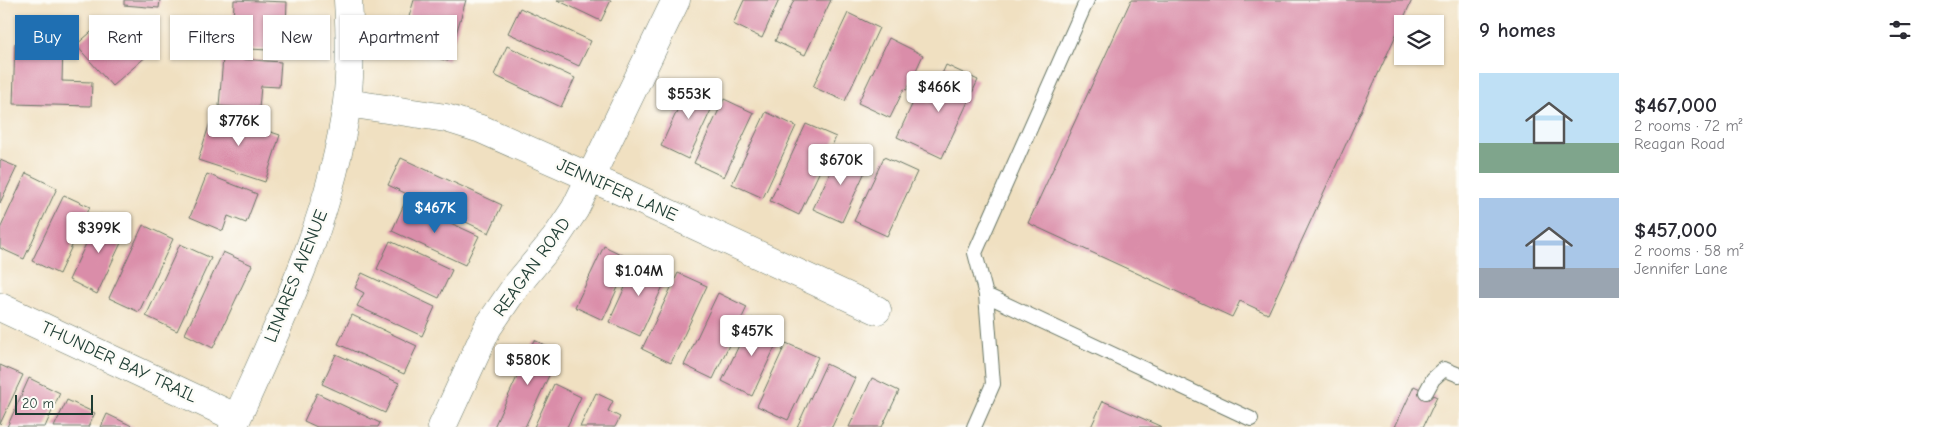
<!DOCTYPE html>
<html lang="en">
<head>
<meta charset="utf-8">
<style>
  body { margin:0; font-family:"Comic Neue",sans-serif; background:#f7f7f7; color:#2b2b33; height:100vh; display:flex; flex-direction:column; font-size:19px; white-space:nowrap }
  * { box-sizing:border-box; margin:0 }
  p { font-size:16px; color:#7c7c81 }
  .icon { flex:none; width:28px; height:28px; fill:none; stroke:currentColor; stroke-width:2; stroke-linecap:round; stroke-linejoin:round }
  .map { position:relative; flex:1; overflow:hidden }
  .panel { display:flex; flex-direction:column; background:#fff; width:475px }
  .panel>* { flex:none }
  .banner { position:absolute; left:15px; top:15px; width:475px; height:45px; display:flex; gap:10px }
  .fabs { position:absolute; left:1394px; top:15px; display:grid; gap:10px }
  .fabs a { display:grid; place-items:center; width:50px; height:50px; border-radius:0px; background:#fff; box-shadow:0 1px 4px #0004; font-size:25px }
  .scale { position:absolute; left:15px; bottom:12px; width:78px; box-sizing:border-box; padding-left:5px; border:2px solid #1f3d34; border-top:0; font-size:14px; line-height:18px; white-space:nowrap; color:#1f3d34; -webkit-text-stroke:4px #fdfcf7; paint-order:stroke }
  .price { position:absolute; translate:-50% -42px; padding:0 11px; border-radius:5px; background:#fff; color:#222; font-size:16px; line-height:32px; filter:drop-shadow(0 1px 2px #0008) }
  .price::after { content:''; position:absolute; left:50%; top:30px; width:15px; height:11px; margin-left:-8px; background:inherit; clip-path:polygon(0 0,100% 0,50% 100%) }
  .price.current { background:#1f6fb2; color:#fff }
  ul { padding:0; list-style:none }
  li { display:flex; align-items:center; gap:15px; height:125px; padding:0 20px }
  li span { display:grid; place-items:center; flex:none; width:140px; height:100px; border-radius:0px; color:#555 }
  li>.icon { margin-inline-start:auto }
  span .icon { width:60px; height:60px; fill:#fffc; stroke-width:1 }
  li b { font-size:21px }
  h2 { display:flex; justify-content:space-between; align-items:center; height:60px; padding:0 20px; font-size:21px }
  .pill { padding:0 18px; border-radius:0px; background:#fff; box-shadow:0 1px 4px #0004; font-size:18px; line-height:45px }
  .pill.current { background:#1f6fb2; color:#fff }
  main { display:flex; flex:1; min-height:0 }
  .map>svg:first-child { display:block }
  .building { fill:#da8da9 }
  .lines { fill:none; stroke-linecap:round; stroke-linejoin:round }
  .lane-casing { stroke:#687665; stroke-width:16 }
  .street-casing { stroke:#687665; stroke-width:29 }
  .lane { stroke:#fff; stroke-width:14 }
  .street { stroke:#fff; stroke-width:28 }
  .labels { text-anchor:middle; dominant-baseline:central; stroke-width:5; stroke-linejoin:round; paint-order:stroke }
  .street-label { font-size:18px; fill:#1f3d34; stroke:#fdfcf7 }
</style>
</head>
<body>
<main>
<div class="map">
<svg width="1459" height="427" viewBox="0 0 1459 427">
  <rect width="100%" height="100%" fill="#fdfcf7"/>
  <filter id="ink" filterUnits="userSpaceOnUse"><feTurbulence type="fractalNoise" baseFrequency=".02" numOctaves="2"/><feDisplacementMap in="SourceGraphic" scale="10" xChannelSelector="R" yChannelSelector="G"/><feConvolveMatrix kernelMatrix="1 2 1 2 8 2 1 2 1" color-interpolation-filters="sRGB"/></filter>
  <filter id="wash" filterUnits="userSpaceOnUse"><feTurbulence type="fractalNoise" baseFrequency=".0096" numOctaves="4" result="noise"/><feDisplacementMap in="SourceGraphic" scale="20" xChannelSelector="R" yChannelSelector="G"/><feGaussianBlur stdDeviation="1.12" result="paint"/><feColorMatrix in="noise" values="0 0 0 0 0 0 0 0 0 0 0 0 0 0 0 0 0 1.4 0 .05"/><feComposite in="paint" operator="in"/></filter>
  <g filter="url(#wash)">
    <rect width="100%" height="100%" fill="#f0e0c1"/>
    <g id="blocks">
      <!-- building -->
      <path class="building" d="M124,0H160L159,8L124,5Z
        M234,0L287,2L285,51L232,48Z
        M414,0H466L448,61L400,47Z
        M557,0H611L601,21Z
        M744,0H779L762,38L733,24Z
        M794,0H831L805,55L775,41Z
        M1131,0H1412L1268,314L1240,301L1232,317L1028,223Z
        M520,8L591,41L579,66L508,33Z
        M848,13L879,28L845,101L813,87Z
        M97,27L111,43L126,30L148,55L112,86L76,45Z
        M889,38L923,55L907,90L904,89L890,118L858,103Z
        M15,43L63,45L62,81L92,82L91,106L13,104Z
        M507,46L575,78L561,107L494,75Z
        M223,58L281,62L279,87L261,86L259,109L219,106Z
        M946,65L978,80L942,158L897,137L916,96L929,103Z
        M690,82L718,95L688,159L661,146Z
        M724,99L754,113L724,177L694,163Z
        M766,112L796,126L763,198L732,184Z
        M213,113L280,135L265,182L198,160Z
        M806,124L836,137L799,215L770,201Z
        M841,149L869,163L842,222L813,209Z
        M884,157L917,172L887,236L854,221Z
        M401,158L502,205L489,233L388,185Z
        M0,160L17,167L0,203Z
        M26,173L57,188L24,259L0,248V229Z
        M207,174L257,194L246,223L228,216L223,231L190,217Z
        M64,195L90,207L59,274L32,261Z
        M405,202L479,236L465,265L392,231Z
        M100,214L128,228L97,294L69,280Z
        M143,225L173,239L139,312L109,298Z
        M390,241L452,270L439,298L377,269Z
        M180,244L211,258L177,331L146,316Z
        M604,246L631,259L603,320L575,307Z
        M223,252L252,265L213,348L185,334Z
        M638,259L669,273L640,336L609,322Z
        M362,273L435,307L422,336L357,306L364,293L355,288Z
        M678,273L707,286L671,363L642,349Z
        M718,293L747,307L713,379L684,365Z
        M352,315L417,346L404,374L338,344Z
        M752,318L782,332L752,396L722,381Z
        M534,340L560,352L525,427H494Z
        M786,343L818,357L788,420L757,406Z
        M336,354L399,383L385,413L322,384Z
        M826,364L855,378L832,427H797Z
        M0,365L23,375L0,424Z
        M29,378L60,393L45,427H7Z
        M872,378L899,391L882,427H849Z
        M554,384L581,397L567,427H534Z
        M1414,386L1437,397L1423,427H1395Z
        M317,393L380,423L378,427H317L304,421Z
        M596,393L613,401L608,411L620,417L615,427H580Z
        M67,400L95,413L88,427H54Z
        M1103,401L1162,427H1091Z
        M107,414L134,427H101Z"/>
    </g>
  </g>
  <g filter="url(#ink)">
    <use href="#blocks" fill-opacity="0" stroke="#687665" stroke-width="1"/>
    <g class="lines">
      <defs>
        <path id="lane" d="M1087,0L975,253L986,295L1251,419
          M1426,392L1433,379L1444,369L1459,375
          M974,427L993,384L986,295"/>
        <path id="street" d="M347,103L446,118L481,129L623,192L877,310
          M0,307L237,418
          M233,427C280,322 332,218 347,102C351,69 350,34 348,0
          M442,427L488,327L516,286L555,239L575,209L676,0"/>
      </defs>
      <!-- lane casing -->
      <use href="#lane" class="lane-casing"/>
      <!-- street casing -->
      <use href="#street" class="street-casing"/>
      <!-- lane -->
      <use href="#lane" class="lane"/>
      <!-- street -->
      <use href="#street" class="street"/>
    </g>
  </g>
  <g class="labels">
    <!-- street labels -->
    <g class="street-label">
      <text transform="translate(617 190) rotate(24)">JENNIFER LANE</text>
      <text transform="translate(532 267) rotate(-54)">REAGAN ROAD</text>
      <text transform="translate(296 276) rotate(-68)">LINARES AVENUE</text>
      <text transform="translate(119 362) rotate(25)">THUNDER BAY TRAIL</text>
    </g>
  </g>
</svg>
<div class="fabs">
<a><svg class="icon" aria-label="layers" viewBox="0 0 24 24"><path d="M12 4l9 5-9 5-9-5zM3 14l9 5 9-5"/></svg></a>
</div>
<div class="scale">20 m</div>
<b class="price" style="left:939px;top:113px">$466K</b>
<b class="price" style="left:689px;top:120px">$553K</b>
<b class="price" style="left:239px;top:147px">$776K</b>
<b class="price" style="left:841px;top:186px">$670K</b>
<b class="price current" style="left:435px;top:234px">$467K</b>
<b class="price" style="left:99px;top:254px">$399K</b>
<b class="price" style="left:639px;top:297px">$1.04M</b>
<b class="price" style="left:752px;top:357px">$457K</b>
<b class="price" style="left:528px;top:386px">$580K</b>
<div class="banner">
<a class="pill current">Buy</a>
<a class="pill">Rent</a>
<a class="pill">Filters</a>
<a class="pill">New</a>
<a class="pill">Apartment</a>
</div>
</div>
<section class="panel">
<h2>9 homes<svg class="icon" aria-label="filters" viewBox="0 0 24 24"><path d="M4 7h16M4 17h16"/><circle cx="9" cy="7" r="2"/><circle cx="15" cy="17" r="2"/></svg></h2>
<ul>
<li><span style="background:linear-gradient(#bfe0f5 70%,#7fa58c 0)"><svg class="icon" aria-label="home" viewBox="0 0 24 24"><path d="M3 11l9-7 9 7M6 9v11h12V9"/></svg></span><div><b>$467,000</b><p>2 rooms · 72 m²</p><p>Reagan Road</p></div></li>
<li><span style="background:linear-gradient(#a9c7e8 70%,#9aa5b1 0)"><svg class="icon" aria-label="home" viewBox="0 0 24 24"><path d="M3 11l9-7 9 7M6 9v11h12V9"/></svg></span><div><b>$457,000</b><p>2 rooms · 58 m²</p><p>Jennifer Lane</p></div></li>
</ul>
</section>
</main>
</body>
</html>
